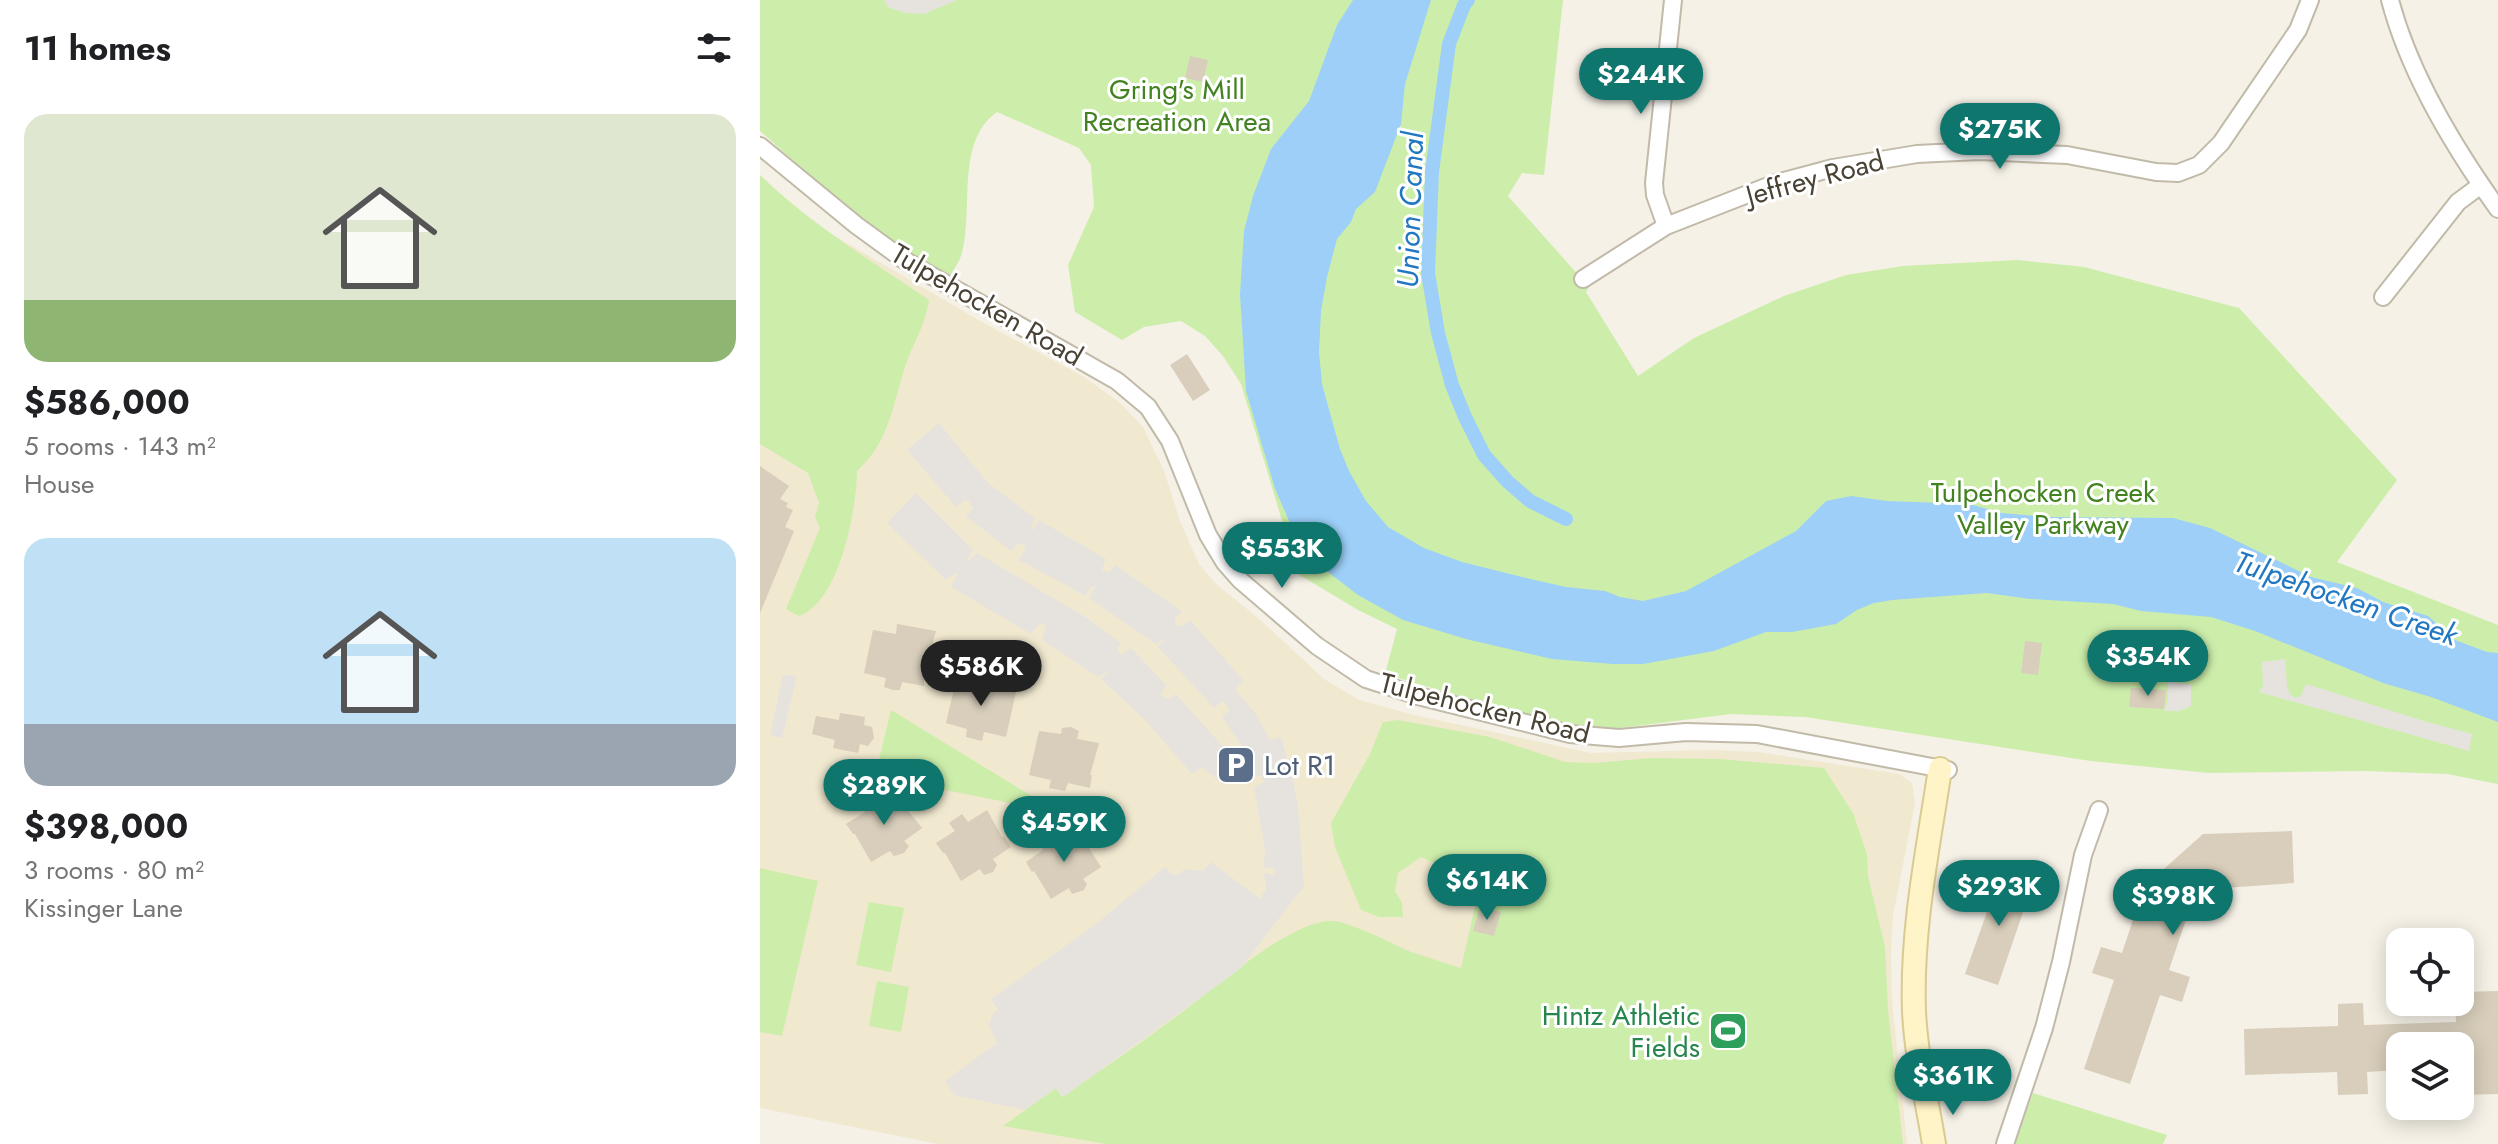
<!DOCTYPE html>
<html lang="en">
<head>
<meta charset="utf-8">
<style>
  body { margin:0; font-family:Jost,sans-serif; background:#f6f6f6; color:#202124; height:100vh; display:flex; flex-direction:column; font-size:30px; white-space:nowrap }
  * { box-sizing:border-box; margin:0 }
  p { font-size:26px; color:#757577 }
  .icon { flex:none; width:44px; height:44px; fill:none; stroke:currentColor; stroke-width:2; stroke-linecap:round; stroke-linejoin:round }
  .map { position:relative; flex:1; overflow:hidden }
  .drawer { display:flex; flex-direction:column; background:#fff; width:760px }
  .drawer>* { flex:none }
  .controls { position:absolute; left:1626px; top:928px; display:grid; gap:16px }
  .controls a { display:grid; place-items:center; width:88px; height:88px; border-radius:16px; background:#fff; box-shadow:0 4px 20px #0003; font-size:40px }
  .price { position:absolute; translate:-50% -68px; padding:0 18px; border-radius:28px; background:#0f766e; color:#fff; font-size:26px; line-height:52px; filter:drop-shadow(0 2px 4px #0008) }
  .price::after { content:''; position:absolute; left:50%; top:48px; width:24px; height:18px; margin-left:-12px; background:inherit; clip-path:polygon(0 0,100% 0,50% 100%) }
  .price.active { background:#222; color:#fff }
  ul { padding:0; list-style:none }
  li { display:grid; align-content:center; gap:16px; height:424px; padding:0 24px }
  li span { display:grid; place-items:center; height:248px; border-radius:24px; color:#555 }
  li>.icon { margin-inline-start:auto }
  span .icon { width:144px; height:144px; fill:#fffc; stroke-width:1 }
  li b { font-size:34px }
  h2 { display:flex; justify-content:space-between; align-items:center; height:96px; padding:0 24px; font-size:34px }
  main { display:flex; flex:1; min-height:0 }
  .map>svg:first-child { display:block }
  .education { fill:#f0e8cf }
  .green { fill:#cdeeab }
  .parking { fill:#e6e3df }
  .water { fill:#9dcff8 }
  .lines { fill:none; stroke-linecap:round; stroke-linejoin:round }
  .canal { stroke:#9dcff8; stroke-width:14 }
  .building { fill:#d8cebb }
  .street-casing { stroke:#c2baa8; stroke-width:20 }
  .secondary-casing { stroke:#daca91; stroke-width:26 }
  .street { stroke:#fff; stroke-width:16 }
  .secondary { stroke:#fff4c7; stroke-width:22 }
  .labels { text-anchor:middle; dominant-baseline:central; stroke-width:6; stroke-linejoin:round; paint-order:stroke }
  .park-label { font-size:28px; fill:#428221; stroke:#fff }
  .street-label { font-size:28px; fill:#494235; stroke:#fff }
  .service-label { font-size:28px; fill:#4e5e75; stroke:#fff; text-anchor:start }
  .leisure-label { font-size:28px; fill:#27864d; stroke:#fff; text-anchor:end }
  .water-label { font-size:30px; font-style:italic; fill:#2177c2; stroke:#fff }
</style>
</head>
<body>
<main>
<section class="drawer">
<h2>11 homes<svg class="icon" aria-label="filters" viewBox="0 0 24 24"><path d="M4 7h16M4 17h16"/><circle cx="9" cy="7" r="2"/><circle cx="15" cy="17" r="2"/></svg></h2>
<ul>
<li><span style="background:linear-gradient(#dfe7d0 75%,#8fb573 0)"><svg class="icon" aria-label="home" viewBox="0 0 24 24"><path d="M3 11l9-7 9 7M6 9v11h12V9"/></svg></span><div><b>$586,000</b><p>5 rooms · 143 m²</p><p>House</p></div></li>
<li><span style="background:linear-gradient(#bfe0f5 75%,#9aa5b1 0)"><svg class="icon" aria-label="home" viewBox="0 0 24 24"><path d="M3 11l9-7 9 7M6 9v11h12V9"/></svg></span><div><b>$398,000</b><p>3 rooms · 80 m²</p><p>Kissinger Lane</p></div></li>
</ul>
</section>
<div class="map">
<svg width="1738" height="1144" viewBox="0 0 1738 1144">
  <rect width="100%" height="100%" fill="#f5f1e7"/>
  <!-- education -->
  <path class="education" d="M0,175L26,200L73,235L222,322L324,377L360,403L383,427L404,471L420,521L439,564L457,585L497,617L564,679L599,700L654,715L831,753L951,750L998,752L1139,774L1152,783L1155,803L1133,916L1131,953L1132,1001L1147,1144H178L0,1108Z"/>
  <!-- green -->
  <path class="green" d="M0,0H803L784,175L762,173L748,196L829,287L826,292L878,376L934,338L1024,296L1086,275L1143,266L1257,260L1324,267L1479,308L1637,480L1577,562L1738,625V784L1687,774L1606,771L1448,773L1331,761L1045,717L971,714L844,730L804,726L773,718L625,674L637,629L598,610L538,574L481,384L463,356L445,336L421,321L384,327L362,340L315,312L308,265L334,207L331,165L319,148L237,112C195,142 214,209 202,253C200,260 195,268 191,275C118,245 59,182 0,131Z
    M0,175C51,224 111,261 169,300C166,320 158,336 150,353C133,396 133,439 97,471C97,509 79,603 39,616L26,609L60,528L55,517L59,503L48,473L0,444Z
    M131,710L291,808L290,811L115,776Z
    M638,720L730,737L805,762L834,763L892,758L959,759L1064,768L1093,813L1107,854L1108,876L1125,947L1128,1010L1143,1144H346L243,1126L296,1088L302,1097C339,1071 377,1046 413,1019C450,992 524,925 568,921C588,919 633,945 654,953C669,958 685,963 701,968L717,898L691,885L685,868L661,857L638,873L635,891L642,903L643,917H619L601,910L575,847L571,823L610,754L623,722Z
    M0,868L58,881L22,1036L0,1032Z
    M109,902L144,908L131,972L96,965Z
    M117,981L149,987L141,1032L109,1026Z
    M1273,1093L1407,1135L1403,1144H1255Z"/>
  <!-- parking -->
  <path class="parking" d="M124,0H197L164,14L145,13L128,7Z
    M179,423L228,483L275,518L271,529L273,530L279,520L346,559L342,569L344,571L349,572L355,565L422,611L415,618V622L418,626H423L430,620L484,681L475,689L495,713L510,740L521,737L532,775L538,806L544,886L480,969L303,1097L296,1088L265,1110L194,1095L185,1081L237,1043L229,1026L232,1015L238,1009L231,999L332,927L405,867L414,876L426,869L443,871L451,862L500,899L506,889L504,873L514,875L515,870L514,868H504L505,849L494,787L504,782L501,775L471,780L454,777L442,767L432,774L384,719L341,679L350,669L338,677L282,640L286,627L283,624H279L271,634L191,587L197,575L196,573L186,580L127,523L156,493L213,550L207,560L209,561L217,553L327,618L361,643L357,648L361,655L371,648L406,685L401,695L408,699L416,694L467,751L457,758L460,761L468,763L490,758L462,717L470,710L463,701L454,708L398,647L407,637L396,644L329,598L336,585L330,588L326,596L259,560L266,547L265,545L259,543L251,551L206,516L213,508L210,502L205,500L196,507L147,450Z
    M1525,659L1527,686L1530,694L1535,698L1541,696L1546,684L1667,722L1712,734L1709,751L1499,692L1503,686L1502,662Z
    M23,675L37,676L22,738L10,735Z
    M1408,681L1431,685V706L1419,711H1404L1408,700Z"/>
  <!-- water -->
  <path class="water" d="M593,0H671L645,84L641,124L615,192L596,209L591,222L577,239L567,277L561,311L559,352L562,384L580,449L589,471L606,501L628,527L664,548L702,562L766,578L806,587L845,591L860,597L883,601L926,591L1036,531L1066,501L1091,496L1127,501L1209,504L1242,513L1288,517L1413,518L1450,528L1551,577L1597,588L1623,602L1668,616L1695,640L1727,652L1738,653V722L1671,697L1623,683L1495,631L1451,617L1381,611L1353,604L1270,599L1227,593L1132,600L1114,603L1097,610L1076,624L1032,632H1006L954,651L883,664H853L792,659L706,639L643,620L598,595L564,569L538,541L515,489L486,391L480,295L484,231L493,196L511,149L549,101L577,25Z"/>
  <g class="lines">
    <!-- canal -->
    <path class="canal" d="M708,0L704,5L689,44L672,172L668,273L678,333L692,385L705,417L724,455L748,482L770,501L806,519"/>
  </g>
  <!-- building -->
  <path class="building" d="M430,56L448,60L443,82L425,78Z
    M427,354L450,390L433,401L410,365Z
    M0,466L29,486L20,499L28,503L26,507L33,510L25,527L34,531L0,613Z
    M137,624L176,631L164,673V686L142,682L140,690H133L124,687L126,678L104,673L113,630L136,634Z
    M1265,641L1282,643L1278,675L1261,673Z
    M228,676L235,679L234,688L256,692L246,737L224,732L222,741L206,737L207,729L186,723L196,680L218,684L219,677Z
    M1371,688L1406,690L1404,709L1369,707Z
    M80,713L105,717L104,725L112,727L114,738L108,746L100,744L98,753L73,748L75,740L52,734L56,716L79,720Z
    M311,727L319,731L317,739L339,743L330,775H332L330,788L308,783L305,791L289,788L291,780L269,775L279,731L301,734L302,728Z
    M137,792L144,802L142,803L162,828L144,841L149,846L144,853L134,856L130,851L111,862L95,834H93L86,824L105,812L100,804L113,795L120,804Z
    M227,810L242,837H244L251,847L233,859L237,865L233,872L224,875L220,869L201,881L185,853H183L176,843L195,831L189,823L202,814L208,822Z
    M317,829L341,867L323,879L327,884L324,890L312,894L309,888L291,899L274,871L272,872L266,862L283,850L279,842L293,833L298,841Z
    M1532,831L1534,883L1436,890L1409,970L1430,977L1422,1002L1400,995L1370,1084L1324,1069L1354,980L1332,973L1341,947L1362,953L1388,874L1396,876L1443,834Z
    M1253,871L1265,875L1271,889L1238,985L1205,974L1239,878Z
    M720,907L741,912L734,936L713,931Z
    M1738,991V1094L1700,1095V1046H1640V1070L1607,1072L1608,1094L1578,1095L1577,1072L1485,1075L1484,1029L1578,1026V1004L1603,1003L1604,1025L1696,1022L1695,1002H1700V992Z"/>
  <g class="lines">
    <defs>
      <path id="street" d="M1630,0C1649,72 1695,149 1738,209
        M0,146L96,225L144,260L357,381L388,407L410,441L448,535L465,563L480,580L557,646L606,679L658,696L810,734L859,738L926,732L997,734L1188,770
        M906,226L895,195L894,183L913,0
        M823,279L906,226L1016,183L1073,168L1157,154L1219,151L1307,155L1396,172L1418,173L1439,165L1461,143L1538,30L1550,0
        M1623,297L1698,202L1721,185
        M1245,1144L1284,1028L1301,962L1323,855L1339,810"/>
      <path id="secondary" d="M1174,1144C1167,1100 1156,1056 1154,1011C1151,930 1168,849 1180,769"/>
    </defs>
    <!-- street casing -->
    <use href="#street" class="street-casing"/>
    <!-- secondary casing -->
    <use href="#secondary" class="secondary-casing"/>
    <!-- street -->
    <use href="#street" class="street"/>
    <!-- secondary -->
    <use href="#secondary" class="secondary"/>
  </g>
  <!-- icons -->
  <defs>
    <symbol id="parking-square" viewBox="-11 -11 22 22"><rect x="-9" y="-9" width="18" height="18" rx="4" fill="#5c6f8a" stroke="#fff"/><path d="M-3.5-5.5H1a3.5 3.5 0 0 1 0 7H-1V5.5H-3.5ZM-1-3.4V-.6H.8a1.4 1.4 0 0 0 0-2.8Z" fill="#fff"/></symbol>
    <symbol id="stadium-square" viewBox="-11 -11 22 22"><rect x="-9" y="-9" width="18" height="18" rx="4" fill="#2e9e5b" stroke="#fff"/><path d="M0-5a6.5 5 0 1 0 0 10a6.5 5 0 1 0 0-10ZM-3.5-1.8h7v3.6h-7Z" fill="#fff"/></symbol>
  </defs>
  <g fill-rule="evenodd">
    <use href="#parking-square" x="454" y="743" width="44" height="44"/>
    <use href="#stadium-square" x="946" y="1009" width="44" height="44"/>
  </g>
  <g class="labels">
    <!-- park labels -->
    <g class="park-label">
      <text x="417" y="89">Gring's Mill<tspan x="417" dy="32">Recreation Area</tspan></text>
      <text x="1283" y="492">Tulpehocken Creek<tspan x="1283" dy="32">Valley Parkway</tspan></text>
    </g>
    <!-- street labels -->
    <g class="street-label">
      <text transform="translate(1055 178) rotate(-15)">Jeffrey Road</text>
      <text transform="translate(227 305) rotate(30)">Tulpehocken Road</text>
      <text transform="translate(725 708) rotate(14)">Tulpehocken Road</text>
    </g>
    <!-- service labels -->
    <g class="service-label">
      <text x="504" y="765">Lot R1</text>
    </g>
    <!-- leisure labels -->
    <g class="leisure-label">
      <text x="940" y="1015">Hintz Athletic<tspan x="940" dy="32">Fields</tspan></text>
    </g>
    <!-- water labels -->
    <g class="water-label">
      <text transform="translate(650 210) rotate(-88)">Union Canal</text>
      <text transform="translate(1586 598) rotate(19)">Tulpehocken Creek</text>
    </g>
  </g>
</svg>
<div class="controls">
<a><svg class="icon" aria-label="locate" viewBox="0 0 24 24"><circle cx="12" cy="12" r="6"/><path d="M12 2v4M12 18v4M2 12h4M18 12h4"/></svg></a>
<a><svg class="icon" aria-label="layers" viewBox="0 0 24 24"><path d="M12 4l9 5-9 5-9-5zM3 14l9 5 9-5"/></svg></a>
</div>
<b class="price" style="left:881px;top:116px">$244K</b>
<b class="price" style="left:1240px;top:171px">$275K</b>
<b class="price" style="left:522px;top:590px">$553K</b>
<b class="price" style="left:1388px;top:698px">$354K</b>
<b class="price active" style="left:221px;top:708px">$586K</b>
<b class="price" style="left:124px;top:827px">$289K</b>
<b class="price" style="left:304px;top:864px">$459K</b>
<b class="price" style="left:727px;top:922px">$614K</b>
<b class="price" style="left:1239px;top:928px">$293K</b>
<b class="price" style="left:1413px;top:937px">$398K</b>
<b class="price" style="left:1193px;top:1117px">$361K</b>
</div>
</main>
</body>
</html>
